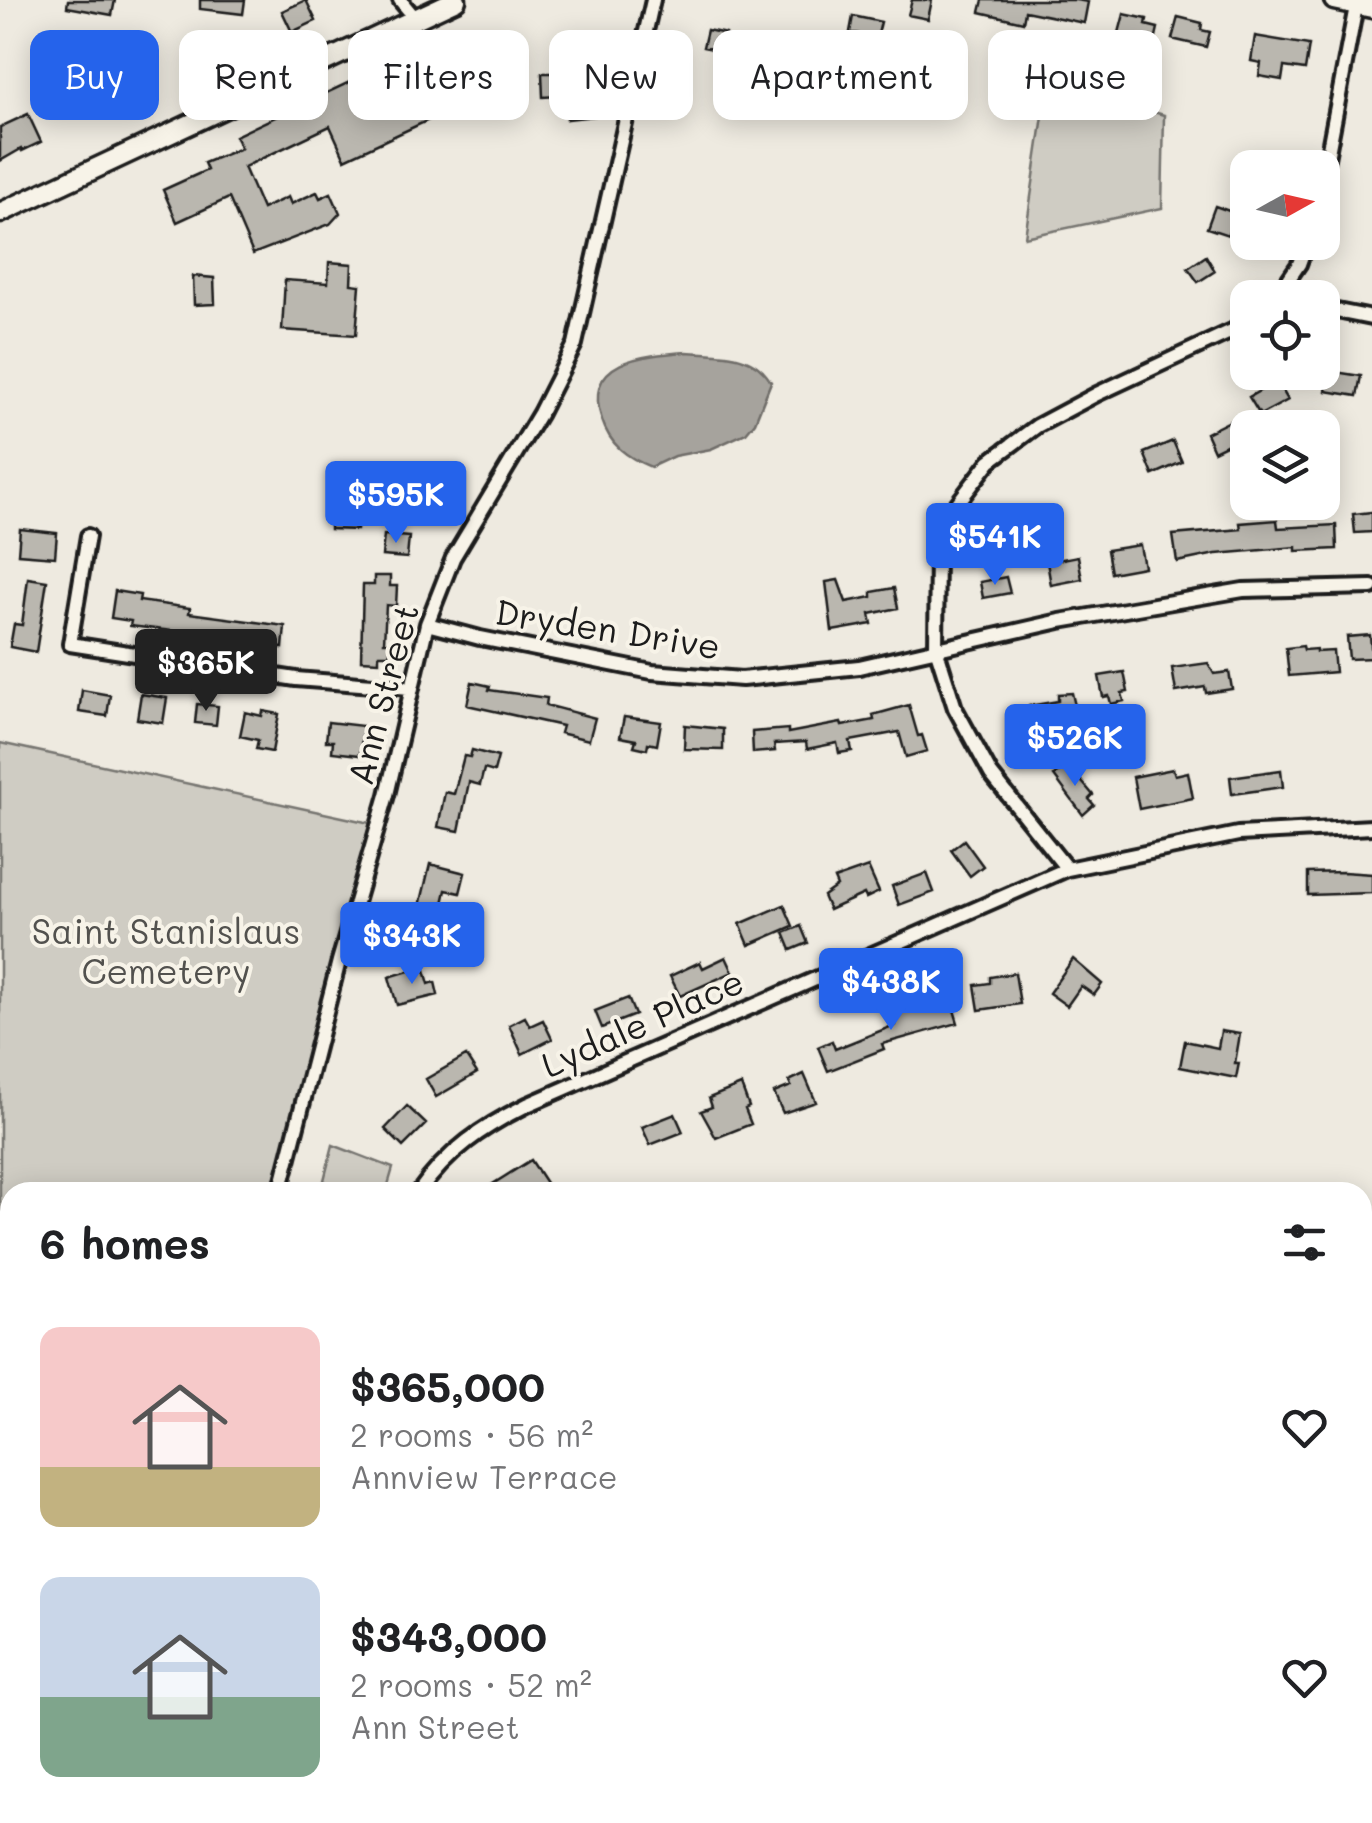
<!DOCTYPE html>
<html lang="en">
<head>
<meta charset="utf-8">
<style>
  body { margin:0; font-family:Mali,sans-serif; background:#f2f2f2; color:#202124; height:100vh; display:flex; flex-direction:column; font-size:38px; white-space:nowrap }
  * { box-sizing:border-box; margin:0 }
  p { font-size:32px; color:#757577 }
  .icon { flex:none; width:55px; height:55px; fill:none; stroke:currentColor; stroke-width:2; stroke-linecap:round; stroke-linejoin:round }
  .map { position:relative; flex:1; overflow:hidden }
  .drawer { position:absolute; left:0px; top:1182px; width:1372px; height:642px; display:flex; flex-direction:column; background:#fff; border-radius:30px 30px 0 0; box-shadow:0 5px 25px #0003 }
  .drawer>* { flex:none }
  .banner { position:absolute; left:30px; top:30px; width:1312px; height:90px; display:flex; gap:20px }
  .needle { width:65px; rotate:82deg }
  .fabs { position:absolute; left:1230px; top:150px; display:grid; gap:20px }
  .fabs a { display:grid; place-items:center; width:110px; height:110px; border-radius:20px; background:#fff; box-shadow:0 5px 25px #0003; font-size:50px }
  .price { position:absolute; translate:-50% -85px; padding:0 22px; border-radius:10px; background:#2563eb; color:#fff; font-size:32px; line-height:65px; filter:drop-shadow(0 2px 5px #0008) }
  .price::after { content:''; position:absolute; left:50%; top:60px; width:30px; height:22px; margin-left:-15px; background:inherit; clip-path:polygon(0 0,100% 0,50% 100%) }
  .price.on { background:#222; color:#fff }
  ul { padding:0; list-style:none }
  li { display:flex; align-items:center; gap:30px; height:250px; padding:0 40px }
  li span { display:grid; place-items:center; flex:none; width:280px; height:200px; border-radius:20px; color:#555 }
  li>.icon { margin-inline-start:auto }
  span .icon { width:120px; height:120px; fill:#fffc; stroke-width:1 }
  li b { font-size:42px }
  h2 { display:flex; justify-content:space-between; align-items:center; height:120px; padding:0 40px; font-size:42px }
  .chip { padding:0 35px; border-radius:20px; background:#fff; box-shadow:0 5px 25px #0003; font-size:35px; line-height:90px }
  .chip.on { background:#2563eb; color:#fff }
  .map>svg:first-child { display:block }
  .green { fill:#cfccc3; stroke:#767470; stroke-width:2.5 }
  .water { fill:#a6a39d; stroke:#6f6d69; stroke-width:2.5 }
  .building { fill:#bab7af; stroke:#1c1c1c; stroke-width:2.5 }
  .lines { fill:none; stroke-linecap:round; stroke-linejoin:round }
  .street-casing { stroke:#1c1c1c; stroke-width:20 }
  .secondary-casing { stroke:#1c1c1c; stroke-width:25 }
  .street { stroke:#f7f3e8; stroke-width:12 }
  .secondary { stroke:#f7f3e8; stroke-width:18 }
  .labels { text-anchor:middle; dominant-baseline:central; stroke-width:8; stroke-linejoin:round; paint-order:stroke }
  .street-label { font-size:35px; fill:#1c1c1c; stroke:#f7f3e8 }
  .park-label { font-size:35px; fill:#52514e; stroke:#f7f3e8 }
</style>
</head>
<body>
<div class="map">
<svg width="1372" height="1823" viewBox="0 0 1372 1823">
  <rect width="100%" height="100%" fill="#eeeae0"/>
  <filter id="ink" filterUnits="userSpaceOnUse"><feTurbulence type="fractalNoise" baseFrequency=".01" numOctaves="2"/><feDisplacementMap in="SourceGraphic" scale="20" xChannelSelector="R" yChannelSelector="G"/><feConvolveMatrix kernelMatrix="1 2 1 2 8 2 1 2 1" color-interpolation-filters="sRGB"/></filter>
  <g filter="url(#ink)">
    <!-- green -->
    <path class="green" d="M1048,82L1164,115L1162,208L1025,237Z
      M0,743L370,823L291,1128L270,1192H10V1402L0,1400Z
      M333,1145L393,1168L386,1192H321Z
      M0,1429H10V1786L0,1784Z
      M1372,1800V1823H1125L1106,1815H1362L1363,1801Z
      M153,1815H1096L1092,1823H188Z"/>
    <!-- water -->
    <path class="water" d="M687,352C720,355 753,351 771,382L755,422L746,433L711,449L674,456L651,467C626,457 610,445 602,420C581,360 643,355 687,352Z"/>
    <!-- building -->
    <path class="building" d="M68,0H115L112,15L67,7Z
      M200,0H245L243,14L200,9Z
      M306,0L316,21L292,32L282,11Z
      M912,0H932L928,19L908,15Z
      M983,0H1076L1088,2L1084,23L1025,11L1023,22L980,12Z
      M1124,14L1147,19L1146,25L1158,28L1149,67L1127,62L1133,36L1119,33Z
      M853,16L881,22L877,38L850,32Z
      M1178,17L1202,23L1201,30L1210,32L1206,47L1172,39Z
      M707,30L726,34L723,51L703,47Z
      M1255,36L1309,45L1305,70L1284,67L1282,80L1259,76L1261,63L1251,61Z
      M451,48L468,83L408,111L433,118L345,159L330,126L244,167L262,209L288,197L291,204L317,192L320,198L331,193L340,213L330,224L253,254L229,198L177,222L163,190L207,170L204,163L241,148L235,136L388,64L392,74Z
      M599,57L620,62L615,85L595,81Z
      M542,73H557L558,96L543,97Z
      M593,101L595,116L567,119L566,104Z
      M28,114L41,142L22,151L21,149L0,161V127Z
      M1258,151L1303,164V168H1253Z
      M1215,206L1235,213L1228,235L1207,228Z
      M1206,256L1215,271L1198,282L1188,268Z
      M329,262L352,264L351,284L360,285L356,335L282,330L285,280L328,283Z
      M193,276L214,278L215,304L194,305Z
      M1329,371L1361,376L1357,396L1326,391Z
      M1277,381L1288,400L1260,415L1249,397Z
      M1236,418L1245,436L1214,451L1206,433Z
      M1173,441L1182,462L1153,475L1144,453Z
      M399,475H432V495H399Z
      M330,508L358,509L357,530L330,529Z
      M1372,512V532L1355,533L1353,514Z
      M1277,520L1278,528L1336,525L1337,549L1296,551V547L1216,554L1177,562L1173,535L1241,529L1240,523Z
      M20,529L57,533L55,557L18,554Z
      M384,535L409,537L407,558L382,556Z
      M1140,545L1144,567L1111,573L1107,550Z
      M1078,556L1082,579L1051,585L1047,562Z
      M374,576H390V586H397L396,606L386,605L384,642H390V654H379V661L361,660L363,585H374Z
      M1006,577L1010,593L983,598L980,582Z
      M28,578L47,581L36,652L10,647L14,624L22,625Z
      M838,580L846,602L872,597V592L894,588L898,608L870,614L872,624L832,631L826,582Z
      M115,591L140,595L139,601L190,608L189,613L285,626L283,648L257,645L258,641L130,626L131,621L111,618Z
      M1370,635L1372,658L1349,659L1347,637Z
      M1303,646L1304,650L1316,649V652L1333,651L1335,672L1289,676L1286,648Z
      M1208,663L1214,674L1229,672L1232,689L1206,693L1205,687L1176,692L1172,668Z
      M1124,672L1128,692L1122,693L1124,701L1111,704L1109,696L1103,697L1099,676Z
      M472,682L490,686L489,690L547,698L546,705L595,718L589,740L560,733L562,726L467,705Z
      M82,690L110,695L107,716L79,712Z
      M1072,693L1075,706L1061,709L1062,725L1033,730L1039,739L1027,749L1014,735L1031,720L1029,706L1058,701V694Z
      M141,694L167,698L163,723L137,719Z
      M197,704L218,706L216,725L195,723Z
      M909,705L918,736L922,735L927,751L906,757L899,732L850,741L852,751L839,753L837,743L807,749L806,742L774,744L775,751L753,753L752,732L788,729V733L841,723L842,726L874,720L873,715Z
      M263,711L279,714L272,752L256,749L258,740L240,736L245,712L262,716Z
      M624,717L661,722L657,745L648,743L647,749L634,746L636,740L620,737Z
      M328,722L363,726L360,755L332,752L333,741H326Z
      M685,725L723,729V750L684,749Z
      M472,750L498,757L494,772L484,769L480,785L469,782L459,831L438,827L445,792L454,794L464,756L470,757Z
      M1067,764L1093,795L1089,799L1094,805L1083,815L1054,776Z
      M1173,769L1175,775L1188,772L1193,798L1139,809L1133,777Z
      M1281,770L1283,787L1232,794L1230,777Z
      M964,840L983,866L970,876L951,850Z
      M430,864L465,873L460,893L446,890L433,948L416,944L420,928L415,927Z
      M868,867L879,892L866,898L864,894L829,910L823,896L837,886L834,879Z
      M1343,872L1372,874V893L1308,895V873Z
      M927,873L934,892L899,905L892,886Z
      M784,905L793,926L749,945L740,924Z
      M801,926L808,943L791,950L784,933Z
      M726,957L733,972L680,996L670,976L700,962L703,968Z
      M1073,959L1102,984L1094,995L1081,986L1067,1006L1049,993Z
      M412,970L413,973L425,970L429,984L435,982L438,995L397,1005L389,977Z
      M1015,973L1020,1004L979,1010L975,985L990,983V977Z
      M628,998L635,1015L602,1028L595,1011Z
      M951,1000L958,1023L882,1044L884,1049L828,1071L818,1047L832,1041L835,1049L895,1025L892,1014Z
      M525,1017L530,1026L543,1020L552,1039L522,1054L509,1025Z
      M1221,1031L1240,1034L1235,1063H1239L1236,1078L1180,1067L1185,1041L1218,1048Z
      M466,1056L477,1073L436,1097L426,1079Z
      M804,1074L816,1102L783,1113L774,1093L791,1086L789,1081Z
      M741,1085L749,1107L745,1109L751,1124L716,1138L701,1111L712,1107L709,1098Z
      M407,1106L426,1124L403,1147L385,1129Z
      M675,1114L683,1132L650,1145L642,1127Z
      M531,1160L552,1192H480Z"/>
    <g class="lines">
      <defs>
        <path id="street" d="M400,0L415,18
          M1322,185L1357,1
          M1276,298L1299,264L1307,242
          M1322,308L1372,318
          M88,536L70,644L296,679L411,688
          M427,624L480,638L652,672L742,679L859,667L1060,621L1243,590L1372,587
          M1067,869L991,774L955,708L936,648L937,551L957,504L990,461L1037,426L1097,394L1234,330L1248,320
          M280,1192L339,961L387,795L427,624L453,558L540,413L575,344L653,0
          M419,1192C447,1151 483,1127 527,1105L1067,869L1238,834L1372,827
          M1362,1338L1372,1339
          M1362,1634L1372,1636"/>
        <path id="secondary" d="M1334,0L1372,8
          M0,213L456,0"/>
      </defs>
      <!-- street casing -->
      <use href="#street" class="street-casing"/>
      <!-- secondary casing -->
      <use href="#secondary" class="secondary-casing"/>
      <!-- street -->
      <use href="#street" class="street"/>
      <!-- secondary -->
      <use href="#secondary" class="secondary"/>
    </g>
  </g>
  <g class="labels">
    <!-- street labels -->
    <g class="street-label">
      <text transform="translate(608 628) rotate(9)">Dryden Drive</text>
      <text transform="translate(382 694) rotate(-75)">Ann Street</text>
      <text transform="translate(642 1022) rotate(-24)">Lydale Place</text>
    </g>
    <!-- park labels -->
    <g class="park-label">
      <text x="166" y="930">Saint Stanislaus<tspan x="166" dy="40">Cemetery</tspan></text>
    </g>
  </g>
</svg>
<div class="fabs">
<a><svg class="needle" viewBox="-14 -14 28 28"><path d="M0-13l5 13h-10z" fill="#e53935"/><path d="M0 13l5-13h-10z" fill="#757577"/></svg></a>
<a><svg class="icon" aria-label="locate" viewBox="0 0 24 24"><circle cx="12" cy="12" r="6"/><path d="M12 2v4M12 18v4M2 12h4M18 12h4"/></svg></a>
<a><svg class="icon" aria-label="layers" viewBox="0 0 24 24"><path d="M12 4l9 5-9 5-9-5zM3 14l9 5 9-5"/></svg></a>
</div>
<b class="price" style="left:396px;top:546px">$595K</b>
<b class="price" style="left:995px;top:588px">$541K</b>
<b class="price on" style="left:206px;top:714px">$365K</b>
<b class="price" style="left:1075px;top:789px">$526K</b>
<b class="price" style="left:412px;top:987px">$343K</b>
<b class="price" style="left:891px;top:1033px">$438K</b>
<div class="banner">
<a class="chip on">Buy</a>
<a class="chip">Rent</a>
<a class="chip">Filters</a>
<a class="chip">New</a>
<a class="chip">Apartment</a>
<a class="chip">House</a>
</div>
<section class="drawer">
<h2>6 homes<svg class="icon" aria-label="filters" viewBox="0 0 24 24"><path d="M4 7h16M4 17h16"/><circle cx="9" cy="7" r="2"/><circle cx="15" cy="17" r="2"/></svg></h2>
<ul>
<li><span style="background:linear-gradient(#f6c9c9 70%,#c2b280 0)"><svg class="icon" aria-label="home" viewBox="0 0 24 24"><path d="M3 11l9-7 9 7M6 9v11h12V9"/></svg></span><div><b>$365,000</b><p>2 rooms · 56 m²</p><p>Annview Terrace</p></div><svg class="icon" aria-label="heart" viewBox="0 0 24 24"><path d="M12 20l-8-8c-3-5 5-10 8-4 3-6 11-1 8 4z"/></svg></li>
<li><span style="background:linear-gradient(#c9d6e8 60%,#7fa58c 0)"><svg class="icon" aria-label="home" viewBox="0 0 24 24"><path d="M3 11l9-7 9 7M6 9v11h12V9"/></svg></span><div><b>$343,000</b><p>2 rooms · 52 m²</p><p>Ann Street</p></div><svg class="icon" aria-label="heart" viewBox="0 0 24 24"><path d="M12 20l-8-8c-3-5 5-10 8-4 3-6 11-1 8 4z"/></svg></li>
</ul>
</section>
</div>
</body>
</html>
